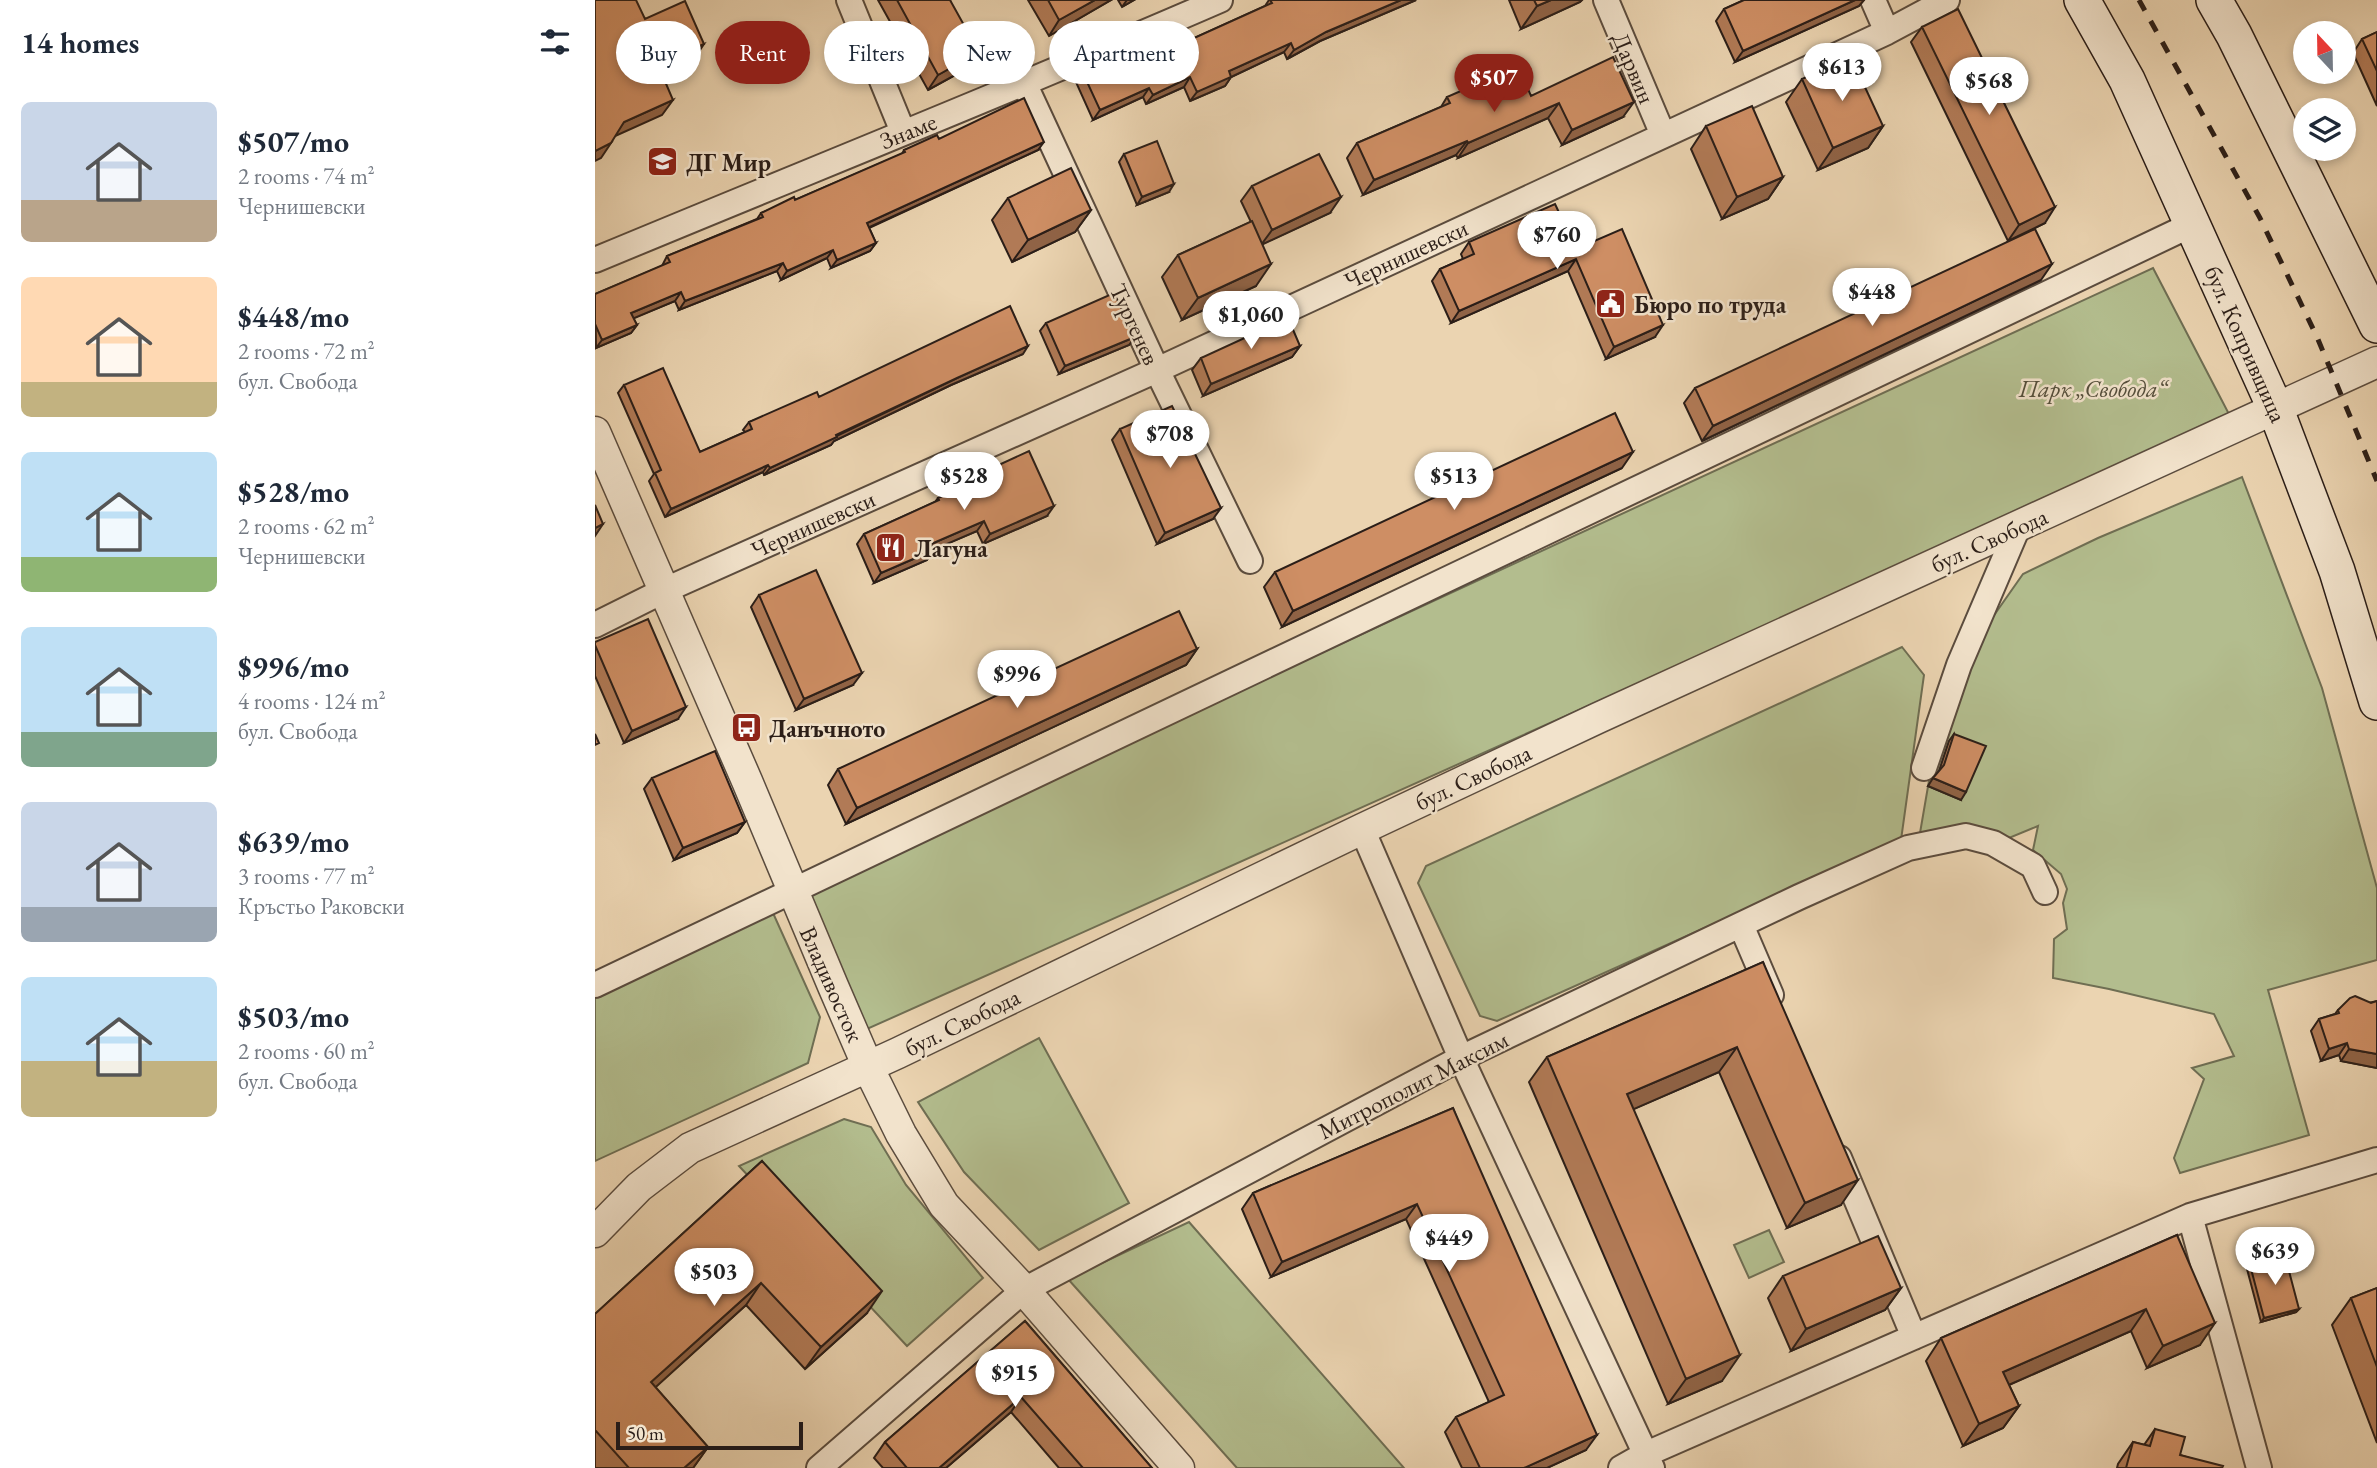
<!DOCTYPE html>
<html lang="en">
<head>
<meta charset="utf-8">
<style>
  body { margin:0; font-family:"EB Garamond",serif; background:#f2f2f3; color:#1f2937; height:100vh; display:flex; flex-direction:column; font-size:26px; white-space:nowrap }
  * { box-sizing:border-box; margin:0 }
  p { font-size:23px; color:#747a83 }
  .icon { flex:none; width:38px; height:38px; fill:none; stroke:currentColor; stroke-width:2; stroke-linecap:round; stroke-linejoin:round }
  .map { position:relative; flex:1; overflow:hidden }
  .details { display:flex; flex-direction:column; background:#fff; width:595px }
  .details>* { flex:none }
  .guide { position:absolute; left:21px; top:21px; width:665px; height:63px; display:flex; gap:14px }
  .needle { width:46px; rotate:338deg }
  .buttons { position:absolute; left:1698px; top:21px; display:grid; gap:14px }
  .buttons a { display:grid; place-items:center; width:63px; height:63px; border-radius:50%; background:#fff; box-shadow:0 4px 10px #0003; font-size:35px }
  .scale { position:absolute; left:21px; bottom:18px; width:187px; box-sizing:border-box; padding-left:7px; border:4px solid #2b1e18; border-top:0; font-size:19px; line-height:24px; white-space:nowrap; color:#2b1e18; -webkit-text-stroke:5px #f2e3cc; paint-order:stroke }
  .price { position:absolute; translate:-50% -60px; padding:0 16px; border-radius:24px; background:#fff; color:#222; font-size:23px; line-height:46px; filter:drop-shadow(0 2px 4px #0008) }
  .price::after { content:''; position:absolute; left:50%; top:42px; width:21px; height:16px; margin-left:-10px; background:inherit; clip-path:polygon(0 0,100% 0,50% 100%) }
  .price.selected { background:#8f2418; color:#fff }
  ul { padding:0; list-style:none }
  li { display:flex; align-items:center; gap:21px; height:175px; padding:0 21px }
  li span { display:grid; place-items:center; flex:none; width:196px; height:140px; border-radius:10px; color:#555 }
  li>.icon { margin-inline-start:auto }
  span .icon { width:84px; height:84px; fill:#fffc; stroke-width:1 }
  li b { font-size:30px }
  h2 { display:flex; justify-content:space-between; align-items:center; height:84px; padding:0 21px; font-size:30px }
  .pill { padding:0 24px; border-radius:32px; background:#fff; box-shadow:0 4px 10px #0003; font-size:24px; line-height:63px }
  .pill.selected { background:#8f2418; color:#fff }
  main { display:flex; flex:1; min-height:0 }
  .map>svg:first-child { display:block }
  .green { fill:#b3bd8e; stroke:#6f6e53; stroke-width:2 }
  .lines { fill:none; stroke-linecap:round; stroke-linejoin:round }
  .minor-casing { stroke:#5b4c3e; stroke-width:28 }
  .tertiary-casing { stroke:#5b4c3e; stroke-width:33 }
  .secondary-casing { stroke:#2b1e18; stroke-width:38 }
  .minor { stroke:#f2e3cc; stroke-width:24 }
  .tertiary { stroke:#f2e3cc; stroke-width:30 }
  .secondary { stroke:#f2e3cc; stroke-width:35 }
  .rail { stroke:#2b1e18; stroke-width:5; stroke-dasharray:12 12; stroke-linecap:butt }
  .wall { fill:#b17a56; stroke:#2b1e18; stroke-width:2 }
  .shaded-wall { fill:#906346; stroke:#2b1e18; stroke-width:2 }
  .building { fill:#ce8e64; stroke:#2b1e18; stroke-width:2 }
  .labels { text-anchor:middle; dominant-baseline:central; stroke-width:5; stroke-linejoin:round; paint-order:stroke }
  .street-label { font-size:24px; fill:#2b1e18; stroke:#f2e3cc }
  .poi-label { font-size:24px; font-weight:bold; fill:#2b1e18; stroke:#f2e3cc; text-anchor:start }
  .park-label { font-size:24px; font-style:italic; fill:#544e3b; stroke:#f2e3cc }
</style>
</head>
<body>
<main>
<section class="details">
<h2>14 homes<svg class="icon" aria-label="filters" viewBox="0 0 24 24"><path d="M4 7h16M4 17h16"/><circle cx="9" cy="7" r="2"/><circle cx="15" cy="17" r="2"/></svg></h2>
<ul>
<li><span style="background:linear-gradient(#c9d6e8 70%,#b9a48a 0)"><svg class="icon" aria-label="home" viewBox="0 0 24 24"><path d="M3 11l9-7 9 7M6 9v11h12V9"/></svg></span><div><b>$507/mo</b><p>2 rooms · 74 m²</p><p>Чернишевски</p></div></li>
<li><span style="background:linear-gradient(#ffd9b3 75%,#c2b280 0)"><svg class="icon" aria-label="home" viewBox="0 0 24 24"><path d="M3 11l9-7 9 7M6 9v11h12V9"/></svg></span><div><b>$448/mo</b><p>2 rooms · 72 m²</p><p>бул. Свобода</p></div></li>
<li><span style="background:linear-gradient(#bfe0f5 75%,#8fb573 0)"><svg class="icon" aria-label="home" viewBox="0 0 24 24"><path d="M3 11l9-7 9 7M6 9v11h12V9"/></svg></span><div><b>$528/mo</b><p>2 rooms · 62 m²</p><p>Чернишевски</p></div></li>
<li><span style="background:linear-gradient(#bfe0f5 75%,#7fa58c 0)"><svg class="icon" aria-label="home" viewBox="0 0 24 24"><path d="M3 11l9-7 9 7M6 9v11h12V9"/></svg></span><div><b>$996/mo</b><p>4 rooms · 124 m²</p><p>бул. Свобода</p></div></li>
<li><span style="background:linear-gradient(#c9d6e8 75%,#9aa5b1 0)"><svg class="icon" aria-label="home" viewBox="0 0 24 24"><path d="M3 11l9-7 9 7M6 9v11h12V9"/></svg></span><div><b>$639/mo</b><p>3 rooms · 77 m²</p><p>Кръстьо Раковски</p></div></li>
<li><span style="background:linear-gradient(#bfe0f5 60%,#c2b280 0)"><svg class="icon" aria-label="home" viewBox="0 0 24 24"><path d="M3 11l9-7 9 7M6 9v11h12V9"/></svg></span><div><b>$503/mo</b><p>2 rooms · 60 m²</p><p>бул. Свобода</p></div></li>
</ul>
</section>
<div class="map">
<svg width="1782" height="1468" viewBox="0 0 1782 1468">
  <rect width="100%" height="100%" fill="#ebd4b1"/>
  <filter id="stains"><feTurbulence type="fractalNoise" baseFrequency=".00286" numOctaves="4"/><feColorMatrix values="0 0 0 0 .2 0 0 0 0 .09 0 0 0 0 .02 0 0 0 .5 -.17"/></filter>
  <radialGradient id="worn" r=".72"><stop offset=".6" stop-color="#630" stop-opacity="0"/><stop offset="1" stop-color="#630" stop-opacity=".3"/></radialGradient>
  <!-- green -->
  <path class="green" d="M1558,268L1636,418L272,1029L210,892Z
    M1647,477L1727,688L1782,888V960L1673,990L1714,1135L1585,1173L1579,1158L1609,1079L1597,1068L1639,1056L1619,1014L1514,989L1458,978L1459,939L1472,929L1468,903L1472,889L1466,874L1438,850L1443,826L1414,838L1375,831L1325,833L1336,769L1388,631L1428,574L1503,538Z
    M1307,647L1329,675L1306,840L902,1021L885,1016L823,883L831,866Z
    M178,913L225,1017L213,1063L0,1161V995Z
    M444,1038L534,1203L444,1250L369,1172L323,1102Z
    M249,1119L276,1127L311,1185L388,1278L312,1346L144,1166Z
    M594,1222L809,1468H642L473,1279Z
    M1174,1230L1189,1262L1154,1278L1139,1245Z"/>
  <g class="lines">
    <defs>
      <path id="minor" d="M254,0L308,132
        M1011,0L1068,135
        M1278,0L1292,32
        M430,85L562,370L655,561
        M0,260C209,173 418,90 625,0
        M0,625L68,591L562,370L1292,32L1352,0
        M1329,768L1364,665L1423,527
        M767,829L866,1058L1057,1468
        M1146,925L1176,995
        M0,985L1598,224
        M1244,1158L1319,1337
        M1595,1216L1664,1468
        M224,1468L429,1290L866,1058L1204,897L1313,848L1371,836L1398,843L1438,866L1450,892
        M1026,1468L1049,1455L1595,1216L1782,1160"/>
      <path id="tertiary" d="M0,432L152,781L238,986L273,1067L306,1134L349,1205L429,1290L584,1468
        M0,1232L44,1187L95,1148L303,1053L767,829L1003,718L1782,362"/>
      <path id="secondary" d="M1487,0L1532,80L1681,410L1742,571L1782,702
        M1619,0L1639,35L1782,325"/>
    </defs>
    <!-- minor casing -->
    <use href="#minor" class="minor-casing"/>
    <!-- tertiary casing -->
    <use href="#tertiary" class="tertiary-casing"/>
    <!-- secondary casing -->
    <use href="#secondary" class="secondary-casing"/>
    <!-- minor -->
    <use href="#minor" class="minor"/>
    <!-- tertiary -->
    <use href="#tertiary" class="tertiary"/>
    <!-- secondary -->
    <use href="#secondary" class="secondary"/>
    <!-- rail -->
    <path class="rail" d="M1544,0L1665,218L1722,337L1782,481"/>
  </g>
  <!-- wall -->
  <path class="wall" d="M283,0H355L373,68L333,90Z
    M433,0H516L454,36Z
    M523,0H539L527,7Z
    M674,0H821L725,41L692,59L689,52L636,77L630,86L595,101L589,87L551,104L548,97L498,120L480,80L487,71L564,54L670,6Z
    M914,0H987L985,2L926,29Z
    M1149,0H1269L1264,6L1140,62L1121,21L1129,9Z
    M1327,27L1450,223L1413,241L1316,42Z
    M1782,32V106L1758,53L1767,39Z
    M1207,79L1288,126L1273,148L1223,170L1191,102Z
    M936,96L1028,117L967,145L953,118L863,158L861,155L768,195L752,158L762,143L846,107L852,97Z
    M1111,126L1188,177L1173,199L1127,219L1096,149Z
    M344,139L443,150L274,228L281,243L275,251L236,268L232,258L186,280L182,271L84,310L80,301L38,318L42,325L36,333L1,348L0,294L67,266L72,256L162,219L166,213L200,200L307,154L309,150Z
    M529,154L574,192L542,205L524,162Z
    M657,186L735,213L667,244L661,286L587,320L567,277L583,255L656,222L646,201Z
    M413,198L496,210L480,232L417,262L397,220Z
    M874,242L981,249L1060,337L1011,359L973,271L856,323L837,281L845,269L868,259L866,254Z
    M1446,280L1107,441L1089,403L1100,388Z
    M451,323L540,337L534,345L464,374L445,331Z
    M705,346L697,357L608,396L597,370L606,358Z
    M428,354L356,385L239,441L236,445L169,475L168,472L70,517L54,481L59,474L23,393L29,385L105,452L150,432L148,430L154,422L224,397Z
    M525,429L618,519L562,544L517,440Z
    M1027,468L687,627L669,587L680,572Z
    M371,480L452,516L388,544L382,531L339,549L332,560L279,583L262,544L269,534L340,502L343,498L364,489Z
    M164,595L258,685L201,710L156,607Z
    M0,642L83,719L29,743L0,676Z
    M602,649L591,665L251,824L233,785L243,769Z
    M1359,734L1366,800L1333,786L1344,771L1354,741Z
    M57,778L150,822L142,833L79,860L49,789Z
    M1168,962L1246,1205L1192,1228L1124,1072L1038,1109L1127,1381L1073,1404L934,1082L952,1057Z
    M1782,1001V1068L1746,1061L1744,1055L1726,1061L1716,1031L1724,1019L1740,1014L1743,1010Z
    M858,1108L991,1450L952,1468H867L850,1432L861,1417L894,1402L811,1219L676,1277L647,1209L658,1193Z
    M167,1161L272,1313L210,1369L151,1305L60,1387L113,1447L98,1468H0V1314Z
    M1582,1235L1605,1345L1552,1368L1536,1331L1414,1385L1424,1406L1408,1428L1368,1446L1331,1361L1346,1338Z
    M1655,1265L1704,1309L1701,1312L1666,1322L1652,1269Z
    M1188,1276L1306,1288L1290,1310L1196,1351L1173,1298Z
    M1782,1288V1443L1737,1325L1756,1298Z
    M430,1321L557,1468H464L416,1412L351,1468H288L279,1458L290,1442Z
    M1560,1429L1585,1455L1627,1468H1522L1523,1464L1538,1442L1549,1445Z"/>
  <!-- shaded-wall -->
  <path class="shaded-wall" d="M500,0H516L454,36L464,20Z
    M532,0H539L527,7Z
    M806,0H821L725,41L692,59L699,50L731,32Z
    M956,0H987L985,2L926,29L942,6Z
    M1260,0H1269L1264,6L1140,62L1148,51Z
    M696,43L689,52L634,78L636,77L630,86L595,101L602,92L634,71Z
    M109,44L99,59L52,81L63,65Z
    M384,52L373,68L333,90L343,75Z
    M595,77L589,87L551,104L558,95Z
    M554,88L548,97L498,120L505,110Z
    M78,100L67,115L18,137L29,122Z
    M1039,102L1028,117L967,145L977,130Z
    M964,103L953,118L863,158L873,143Z
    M1288,126L1273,148L1223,170L1238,148Z
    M872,141L861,155L768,195L779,180Z
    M449,142L443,150L266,231L272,223Z
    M16,143L6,158L0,161V151Z
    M1188,177L1173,199L1127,219L1142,197Z
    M579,184L574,192L542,205L547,197Z
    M746,197L735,213L666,245L677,230Z
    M1460,207L1450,223L1413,241L1424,225Z
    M496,210L480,232L417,262L433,240Z
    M281,243L275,251L236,268L242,260Z
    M238,250L232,258L186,280L192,271Z
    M981,259L973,271L856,323L864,311Z
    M188,263L182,271L84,310L90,301Z
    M676,264L661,286L587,320L603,298Z
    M1457,264L1446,280L1107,441L1118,426Z
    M86,292L80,301L30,322L36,313Z
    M42,325L36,333L1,348L7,340Z
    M1068,325L1060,337L1011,359L1019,347Z
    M540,337L534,345L464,374L470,366Z
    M433,346L428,354L356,385L239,441L236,445L169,475L175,468L362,378Z
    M705,346L697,357L608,396L616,384Z
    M1038,452L1027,468L687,627L698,611Z
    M173,465L168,472L70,517L76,509Z
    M459,506L452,516L388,544L395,534Z
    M626,508L618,519L562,544L570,533Z
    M389,521L382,531L329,554L336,544Z
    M8,524L0,536V528Z
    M339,550L332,560L279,583L286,573Z
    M602,649L591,665L251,824L262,808Z
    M267,673L258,685L201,710L209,699Z
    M91,707L83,719L29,743L37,731Z
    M1338,778L1371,792L1366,800L1333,786Z
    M150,822L142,833L79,860L88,848Z
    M1752,1043L1744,1055L1726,1061L1734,1049Z
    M1142,1047L1124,1072L1014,1120L1032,1094Z
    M1754,1049L1782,1054V1068L1746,1061Z
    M1263,1180L1246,1205L1192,1228L1210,1203Z
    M822,1204L811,1219L676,1277L687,1262Z
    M166,1283L151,1305L41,1405L56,1382Z
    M1306,1288L1290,1310L1196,1351L1211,1329Z
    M287,1291L272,1313L210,1369L226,1347Z
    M1551,1309L1536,1331L1393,1394L1408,1372Z
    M1704,1309L1701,1312L1666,1322L1669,1318Z
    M1620,1323L1605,1345L1552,1368L1568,1346Z
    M1145,1355L1127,1381L1073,1404L1091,1379Z
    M426,1397L416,1412L351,1468H344Z
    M1424,1406L1408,1428L1368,1446L1384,1424Z
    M1002,1435L991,1450L952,1468H929Z
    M113,1447L98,1468H89Z"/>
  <!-- building -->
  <path class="building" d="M0,0H41L50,19L90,1L109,44L63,65L78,100L29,122L16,143L0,151Z
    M302,0H355L384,52L343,75Z
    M453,0H500L464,20Z
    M675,0H806L731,32L699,50L696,43L634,71L636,77L602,92L595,77L558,95L554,88L505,110L487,71L557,39L564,54L677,3Z
    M939,0H956L942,6Z
    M1149,0H1260L1148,51L1129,9Z
    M1363,9L1460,207L1424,225L1327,27Z
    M1782,32V71L1767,39Z
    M1018,57L1039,102L977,130L964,103L873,143L872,141L779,180L762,143L855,103L852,97L923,66L936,96Z
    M1256,57L1288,126L1238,148L1207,79Z
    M429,98L449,142L272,223L281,243L242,260L238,250L192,271L188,263L90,301L86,292L36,313L42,325L7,340L0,324V294L75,262L72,256L168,217L166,213L199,197L200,200L310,152L309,150L342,135L344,139Z
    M1157,106L1188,177L1142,197L1111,126Z
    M562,141L579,184L547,197L529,154Z
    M724,154L746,197L677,230L657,186Z
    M476,168L496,210L433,240L413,198Z
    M960,204L981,249L1027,229L1068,325L1019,347L981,259L864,311L845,269L879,254L874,242Z
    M657,221L676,264L603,298L583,255Z
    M1440,229L1457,264L1118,426L1100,388Z
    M519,293L540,337L470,366L451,323Z
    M415,306L433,346L362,378L241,435L242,437L175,468L173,465L76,509L60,473L66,470L29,385L68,368L105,452L157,429L154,422L222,392L224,397Z
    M693,318L705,346L616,384L606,358Z
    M577,406L626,508L570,533L525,429Z
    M1020,413L1038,452L698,611L680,572Z
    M434,451L459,506L395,534L389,521L336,544L339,550L286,573L269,534L344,500L343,498L374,485L371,480Z
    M0,505L8,524L0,528Z
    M221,570L267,673L209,699L164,595Z
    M584,611L602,649L262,808L243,769Z
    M53,619L91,707L37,731L0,645V642Z
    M0,734L4,743L0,745Z
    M1359,734L1391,746L1371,792L1338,778L1349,765Z
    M120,751L150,822L88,848L57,778Z
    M1168,962L1263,1180L1210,1203L1142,1047L1032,1094L1145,1355L1091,1379L952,1057Z
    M1760,996L1776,1003L1782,1001V1054L1754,1049L1752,1043L1734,1049L1724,1019L1744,1013L1743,1010L1755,998Z
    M858,1108L1002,1435L929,1468H885L861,1417L909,1395L822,1204L687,1262L658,1193Z
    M167,1161L287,1291L226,1347L166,1283L56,1382L113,1447L89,1468H34L0,1430V1314Z
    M1582,1235L1620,1323L1568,1346L1551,1309L1408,1372L1424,1406L1384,1424L1346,1338Z
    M1283,1236L1306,1288L1211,1329L1188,1276Z
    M1690,1256L1704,1309L1669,1318L1655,1265Z
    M1782,1288V1367L1756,1298Z
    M430,1321L557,1468H488L426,1397L344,1468H312L290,1442Z
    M1560,1429L1590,1437L1585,1455L1628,1466L1627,1468H1531L1538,1442L1555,1446Z"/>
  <!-- icons -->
  <defs>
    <symbol id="school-square" viewBox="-11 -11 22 22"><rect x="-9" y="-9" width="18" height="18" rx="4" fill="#8f2418" stroke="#f2e3cc"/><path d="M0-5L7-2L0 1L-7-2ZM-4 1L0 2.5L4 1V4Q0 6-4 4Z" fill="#fff"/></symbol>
    <symbol id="civic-square" viewBox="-11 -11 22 22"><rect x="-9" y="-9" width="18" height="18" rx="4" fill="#8f2418" stroke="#f2e3cc"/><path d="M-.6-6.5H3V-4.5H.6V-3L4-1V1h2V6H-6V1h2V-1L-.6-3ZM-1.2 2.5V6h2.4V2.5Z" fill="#fff"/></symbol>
    <symbol id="restaurant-square" viewBox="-11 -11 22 22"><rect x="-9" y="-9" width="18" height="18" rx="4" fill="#8f2418" stroke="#f2e3cc"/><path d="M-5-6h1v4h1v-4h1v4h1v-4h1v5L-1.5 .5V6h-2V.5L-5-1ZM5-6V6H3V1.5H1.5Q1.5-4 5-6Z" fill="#fff"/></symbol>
    <symbol id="bus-square" viewBox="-11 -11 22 22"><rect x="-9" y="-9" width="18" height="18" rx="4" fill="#8f2418" stroke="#f2e3cc"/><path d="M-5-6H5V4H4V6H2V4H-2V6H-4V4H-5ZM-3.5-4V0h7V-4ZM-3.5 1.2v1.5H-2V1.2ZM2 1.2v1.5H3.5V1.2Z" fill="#fff"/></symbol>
  </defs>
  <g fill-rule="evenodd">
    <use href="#school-square" x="50" y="144" width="35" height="35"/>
    <use href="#civic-square" x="998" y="286" width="35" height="35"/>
    <use href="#restaurant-square" x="278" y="530" width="35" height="35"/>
    <use href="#bus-square" x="134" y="710" width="35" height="35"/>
  </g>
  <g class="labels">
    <!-- street labels -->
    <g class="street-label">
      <text transform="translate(1039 68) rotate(67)">Дарвин</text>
      <text transform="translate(313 131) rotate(-22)">Знаме</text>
      <text transform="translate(811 254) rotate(-25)">Чернишевски</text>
      <text transform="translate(540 324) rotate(65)">Тургенев</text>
      <text transform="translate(1651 344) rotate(66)">бул. Копривщица</text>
      <text transform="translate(218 524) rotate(-24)">Чернишевски</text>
      <text transform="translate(1394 540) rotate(-24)">бул. Свобода</text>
      <text transform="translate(878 777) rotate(-25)">бул. Свобода</text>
      <text transform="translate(237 984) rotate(66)">Владивосток</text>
      <text transform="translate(367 1022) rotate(-26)">бул. Свобода</text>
      <text transform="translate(818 1085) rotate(-27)">Митрополит Максим</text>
    </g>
    <!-- poi labels -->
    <g class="poi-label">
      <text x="91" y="162">ДГ Мир</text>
      <text x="1039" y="304">Бюро по труда</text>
      <text x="319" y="548">Лагуна</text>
      <text x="174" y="728">Данъчното</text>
    </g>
    <!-- park labels -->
    <g class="park-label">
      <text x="1498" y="388">Парк „Свобода“</text>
    </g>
  </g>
  <rect width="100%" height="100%" filter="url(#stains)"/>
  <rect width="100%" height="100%" fill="url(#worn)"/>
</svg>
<div class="buttons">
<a><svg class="needle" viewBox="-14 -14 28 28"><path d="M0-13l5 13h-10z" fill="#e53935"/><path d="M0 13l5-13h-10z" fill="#747a83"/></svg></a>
<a><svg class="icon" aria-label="layers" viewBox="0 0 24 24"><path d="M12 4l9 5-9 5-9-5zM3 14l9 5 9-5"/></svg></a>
</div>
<div class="scale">50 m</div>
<b class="price" style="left:1247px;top:103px">$613</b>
<b class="price selected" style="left:899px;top:114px">$507</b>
<b class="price" style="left:1394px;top:117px">$568</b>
<b class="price" style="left:962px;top:271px">$760</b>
<b class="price" style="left:1277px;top:328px">$448</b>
<b class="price" style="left:656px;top:351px">$1,060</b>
<b class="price" style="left:575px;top:470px">$708</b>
<b class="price" style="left:369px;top:512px">$528</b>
<b class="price" style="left:859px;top:512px">$513</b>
<b class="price" style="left:422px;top:710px">$996</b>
<b class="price" style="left:854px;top:1274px">$449</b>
<b class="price" style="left:1680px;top:1287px">$639</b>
<b class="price" style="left:119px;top:1308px">$503</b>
<b class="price" style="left:420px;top:1409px">$915</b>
<div class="guide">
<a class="pill">Buy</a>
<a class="pill selected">Rent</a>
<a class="pill">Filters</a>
<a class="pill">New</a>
<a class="pill">Apartment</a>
</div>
</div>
</main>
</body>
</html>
